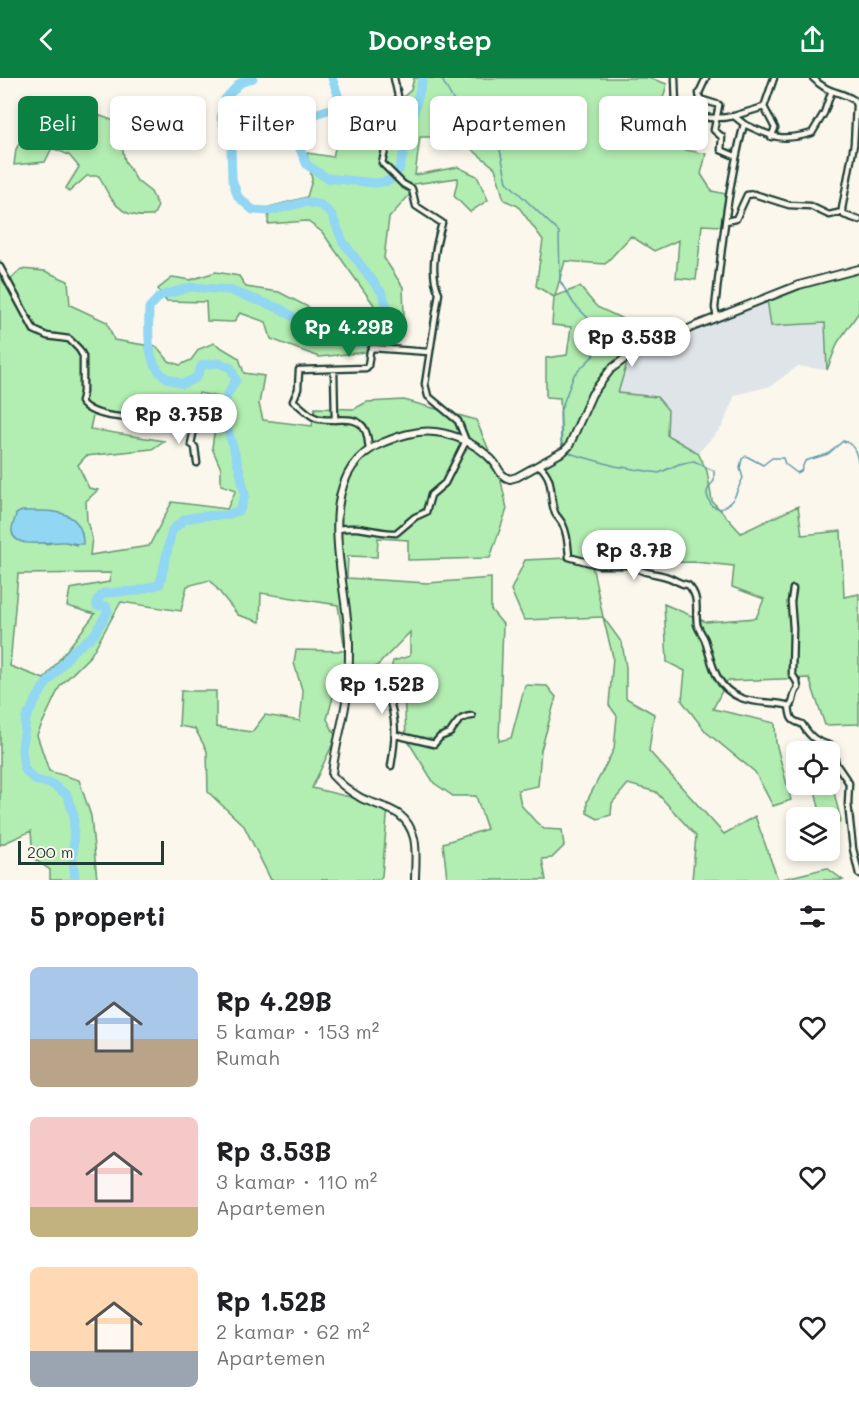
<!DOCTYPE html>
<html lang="id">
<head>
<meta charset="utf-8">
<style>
  body { margin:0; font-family:Mali,sans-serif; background:#f6f6f6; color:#202124; height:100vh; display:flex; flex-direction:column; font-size:22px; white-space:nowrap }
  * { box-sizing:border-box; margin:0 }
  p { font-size:20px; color:#757577 }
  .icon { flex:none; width:33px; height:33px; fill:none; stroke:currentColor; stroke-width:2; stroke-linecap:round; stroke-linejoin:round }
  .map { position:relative; height:802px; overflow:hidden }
  .sheet { display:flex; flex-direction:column; background:#fff; flex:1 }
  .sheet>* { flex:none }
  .guide { position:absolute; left:18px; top:18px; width:824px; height:54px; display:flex; gap:12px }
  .controls { position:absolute; left:786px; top:663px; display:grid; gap:12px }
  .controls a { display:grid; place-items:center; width:54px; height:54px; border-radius:9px; background:#fff; box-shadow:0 3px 9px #0003; font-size:30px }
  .scale { position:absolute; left:18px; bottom:15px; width:146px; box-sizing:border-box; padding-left:6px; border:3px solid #1f3d34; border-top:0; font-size:16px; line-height:21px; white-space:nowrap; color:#1f3d34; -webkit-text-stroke:4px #fbf7ec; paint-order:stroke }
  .price { position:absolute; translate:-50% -51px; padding:0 14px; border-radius:21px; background:#fff; color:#222; font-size:20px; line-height:39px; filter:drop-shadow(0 2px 3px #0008) }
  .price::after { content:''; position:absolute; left:50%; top:36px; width:18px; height:14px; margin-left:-9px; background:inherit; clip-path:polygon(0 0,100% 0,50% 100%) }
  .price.current { background:#0b8043; color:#fff }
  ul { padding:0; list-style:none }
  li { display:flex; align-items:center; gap:18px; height:150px; padding:0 30px }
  li span { display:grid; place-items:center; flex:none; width:168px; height:120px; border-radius:9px; color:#555 }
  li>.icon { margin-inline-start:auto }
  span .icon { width:72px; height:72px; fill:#fffc; stroke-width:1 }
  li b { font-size:26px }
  h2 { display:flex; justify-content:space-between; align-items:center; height:72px; padding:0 30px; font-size:26px }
  .tag { padding:0 21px; border-radius:9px; background:#fff; box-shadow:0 3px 9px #0003; font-size:21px; line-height:54px }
  .tag.current { background:#0b8043; color:#fff }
  header { display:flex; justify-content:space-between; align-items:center; height:78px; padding:0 30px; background:#0b8043; color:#fff; font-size:27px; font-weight:600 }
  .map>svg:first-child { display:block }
  .built { fill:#dfe4e9 }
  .green { fill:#b2edb1; stroke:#689572; stroke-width:1.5; fill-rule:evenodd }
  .water { fill:#91d6f3; stroke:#6399a7; stroke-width:1.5 }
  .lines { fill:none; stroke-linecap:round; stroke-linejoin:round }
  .stream { stroke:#6399a7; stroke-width:1.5 }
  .river { stroke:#91d6f3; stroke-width:9 }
  .minor-casing { stroke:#1f3d34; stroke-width:9 }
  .tertiary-casing { stroke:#1f3d34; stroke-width:10 }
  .minor { stroke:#fbf7ec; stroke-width:4.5 }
  .tertiary { stroke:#fbf7ec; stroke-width:6 }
</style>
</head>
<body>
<header><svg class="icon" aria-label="back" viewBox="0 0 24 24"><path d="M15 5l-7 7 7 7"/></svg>Doorstep<svg class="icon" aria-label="share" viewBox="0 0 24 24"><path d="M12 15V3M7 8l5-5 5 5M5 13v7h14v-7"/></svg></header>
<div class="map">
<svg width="859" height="802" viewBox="0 0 859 802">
  <rect width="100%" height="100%" fill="#fbf7ec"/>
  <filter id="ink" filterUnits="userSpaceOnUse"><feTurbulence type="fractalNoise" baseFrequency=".0167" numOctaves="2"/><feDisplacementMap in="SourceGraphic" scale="12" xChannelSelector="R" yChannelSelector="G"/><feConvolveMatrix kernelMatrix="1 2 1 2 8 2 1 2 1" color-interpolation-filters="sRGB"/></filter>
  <g filter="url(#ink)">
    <!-- built -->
    <path class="built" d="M767,221L771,247L826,245L827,292L798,288L771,308L735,317L722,349L698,375L667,357L668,332L618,315L630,275Z"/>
    <!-- green -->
    <path class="green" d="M414,0H650L667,6L658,38L662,62L681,71L706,76L701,96L712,113L726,116L721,148L702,147L696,202L676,200L679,162L654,173L631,158L605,186L565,183L555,218L580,209L597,229L638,248L618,315L657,319L668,332L667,357L698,375L707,393L712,423L741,455L798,428L802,457L841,453L844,519L859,516V646L825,647L809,600L727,603L713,631L775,645L776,665L791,722L773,728L755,694L706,654L682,623L685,593L667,584L664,526L706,544L756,540L764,521L732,509L734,488L694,484L592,487L603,539L622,565L626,589V620L654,636L649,673L724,756L755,738L778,802L827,790L843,802H692L696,758L656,714L628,706L612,725L611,737L598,741L587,735V723L614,671L617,638L609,627L613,579L603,539L524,542L511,512L525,482L566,480L568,454L553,434L548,399L537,387L562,373L560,320L546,319V280L567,277L571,249L552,247L554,219L536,208L543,162L518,128L504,122L495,90L470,70L445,71L430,59H420L415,97L458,89L477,98L488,122L470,134L454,118L458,100L414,106L413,113L389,140L384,180L403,209L404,236L394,260L366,274L319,279L271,261L266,244L240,235L234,244L207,243L206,224L166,223L158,211L173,199L190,202L216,194L239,198L246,209L279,214L314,232L327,246L357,253L371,241L374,227L322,154L307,143L268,146L269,129L307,119L312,102L307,75L333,79L347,19L391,30L411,12Z
      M85,32L117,44L125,83L137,103L151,114L158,128L153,138C147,138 140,139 134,137C116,134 106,113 99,98H87L69,114L66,110L79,89L69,77L52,70L45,84L14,87L16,71L32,45L45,40L63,39L71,33Z
      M0,182L10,202L21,191L45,193L68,203L70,227L107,244L114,262L157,269L169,283L180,287L191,282L199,271L214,265L239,280L244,295L264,298L259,326L263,342L312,348L315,330L354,331L367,324L404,322L476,342L500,398L507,431L490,480L408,482V462L378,460L377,479L348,478L347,500L428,505L491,500V532L503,546L499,663L511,660L525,607L547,608L556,619L541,672L538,708L518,712L521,727L535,743L544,751L562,752L564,768L552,780L542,781L546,802H468L447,800L443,765L487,751L476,718H453L434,705L406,660L404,611L390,595L393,583L410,578V554L376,589L353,595L336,608L327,641L336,659L312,710L388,728L382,798L379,802H271L244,748L208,714L207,673L195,651L179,648L181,613H216V649L252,654L265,637L300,643L303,615L294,585L296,572L345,573L338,527L261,515L260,544L238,537L210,502L187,508L181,533L121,524L91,577L60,608L37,657L49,693L79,702L91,738L97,802H50V792L33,780L31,753L0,767ZM199,315L219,319L212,370L221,391V407L236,412L227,431L172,424L149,468L90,477L92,460L87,443L86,423L98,412L89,410L78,387L86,378L152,371L164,363L90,351L93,337L135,338L138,322L194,331ZM16,436L77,467L62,463L45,466ZM111,495L109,504L70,511L67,528L95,536L44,601L10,588L18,496Z
      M859,191V234L838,264L827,292L825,245L771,248L767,221L815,200Z
      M830,698L841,743L830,749V740L821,739L814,707L830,706Z"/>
    <!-- water -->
    <path class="water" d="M22,433C49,433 83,429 83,466C75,467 68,463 60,464C48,464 15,471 12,454C11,449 15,442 16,436Z"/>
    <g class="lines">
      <!-- stream -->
      <path class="stream" d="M441,0L465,43L497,58L507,104L559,154L560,203L574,226L597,249L594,277L574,297L560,334L561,365L565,369
        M568,373L572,376L615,388L659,395L679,386L694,383L714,393V403C705,412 705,417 712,428L721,431C739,420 734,416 743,400L740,390L742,381L746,378L763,387L772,380H783L785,386L797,395L801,393L805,383L828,376L843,363C856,366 856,376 859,387"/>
      <!-- river -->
      <path class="river" d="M332,0L338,17L335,30C310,36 305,39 297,64L307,87L327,100L375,105L389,103L399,92L423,0
        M75,802L73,778L74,738L67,717L52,706L35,702L24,691L22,671L26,640L43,610L73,573L94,557L108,533L106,528H97V522L104,515L137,513L160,506L172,452L185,441L202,438L227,437L240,432L245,417L240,393L223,335L227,317L236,302L231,290L219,285L202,287L196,300L182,306C176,303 169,302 164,298C145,284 149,251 149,230L160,218L191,209L229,212L281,231L328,261L346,265L371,264L386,252L390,236L382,215L343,164L332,137L321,127L305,124L270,133L253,132L238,119L232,101L231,69L221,40L225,21L240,5L253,0"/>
      <defs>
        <path id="minor" d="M675,0L676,28C696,39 711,43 734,38L744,46
          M706,0L699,15L700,21L719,27L714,52L722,59L721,72L735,78
          M813,0C828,16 838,12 854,22L856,27L854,66L842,131L844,137L859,142
          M734,38L764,29
          M771,59L775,50L764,29L774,0
          M726,143L736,141L747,117L754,116L789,127L810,128L829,137L842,134
          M0,189L34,252L47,258L69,261L79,271L83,278V314L81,324C95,344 148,339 171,343C179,344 187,346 194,348
          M717,239L715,230C722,168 728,106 744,46C772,59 781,64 812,55L824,35L831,15
          M334,292L335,342
          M369,371C368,365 368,357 365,352C357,334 331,346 316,340C308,337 301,328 293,323L298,311L299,292L366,290L368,288L370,273L372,270L429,274
          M197,385L195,369L191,366L197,336L202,331L223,328
          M539,387C556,403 548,416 555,435C557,439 561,442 563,447C568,457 568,468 569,479L598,487H633C643,497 657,494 670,500C677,503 680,506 688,507C700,519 695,530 697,546C698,551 703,557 705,562C712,585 715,609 739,619C756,627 775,623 789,628C791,639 789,642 802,646C811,660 815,663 832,668L836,686L849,705L848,726L853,771L859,796
          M338,451C360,447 375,455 396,455L415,439L426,434L431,417L445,405L466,363L458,343L428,318L425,306L439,215C429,195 436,166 442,145L416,128L412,111L403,106L382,85L398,18L394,0
          M348,602L378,608L387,614C397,642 396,659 391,688
          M790,629C795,623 792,616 798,610L797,604L792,596L793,550L791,524L793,511
          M396,657L434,666L440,659L450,655C457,645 459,639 472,638"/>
        <path id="tertiary" d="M415,802C415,789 417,773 414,760C406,730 384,731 361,720C349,713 341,707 332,697C334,674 341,652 345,629C349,610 349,590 349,570C350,508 306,398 382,365C399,358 416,352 435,354C455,356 478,367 492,382C499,389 499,398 510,401L517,399L564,373L569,368L592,316L611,291L627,279L695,248L799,207L859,191"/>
      </defs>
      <!-- minor casing -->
      <use href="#minor" class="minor-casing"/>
      <!-- tertiary casing -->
      <use href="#tertiary" class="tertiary-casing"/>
      <!-- minor -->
      <use href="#minor" class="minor"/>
      <!-- tertiary -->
      <use href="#tertiary" class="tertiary"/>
    </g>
  </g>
</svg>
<div class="controls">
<a><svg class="icon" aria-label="locate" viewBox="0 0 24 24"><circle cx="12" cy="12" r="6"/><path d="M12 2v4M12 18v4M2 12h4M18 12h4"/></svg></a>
<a><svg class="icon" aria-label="layers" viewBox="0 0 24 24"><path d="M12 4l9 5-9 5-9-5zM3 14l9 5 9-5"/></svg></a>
</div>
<div class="scale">200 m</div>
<b class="price current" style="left:349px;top:280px">Rp 4.29B</b>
<b class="price" style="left:632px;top:290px">Rp 3.53B</b>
<b class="price" style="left:179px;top:367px">Rp 3.75B</b>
<b class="price" style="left:634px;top:503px">Rp 3.7B</b>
<b class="price" style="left:382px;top:637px">Rp 1.52B</b>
<div class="guide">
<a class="tag current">Beli</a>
<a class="tag">Sewa</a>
<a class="tag">Filter</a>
<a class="tag">Baru</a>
<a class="tag">Apartemen</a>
<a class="tag">Rumah</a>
</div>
</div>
<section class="sheet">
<h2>5 properti<svg class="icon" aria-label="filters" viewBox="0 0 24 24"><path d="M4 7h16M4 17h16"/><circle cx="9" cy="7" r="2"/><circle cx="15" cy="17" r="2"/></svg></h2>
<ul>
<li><span style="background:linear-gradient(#a9c7e8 60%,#b9a48a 0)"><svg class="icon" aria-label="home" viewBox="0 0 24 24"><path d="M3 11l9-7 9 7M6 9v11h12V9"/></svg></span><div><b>Rp 4.29B</b><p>5 kamar · 153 m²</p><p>Rumah</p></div><svg class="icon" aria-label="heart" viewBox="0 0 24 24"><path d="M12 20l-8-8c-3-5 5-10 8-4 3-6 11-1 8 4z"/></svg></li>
<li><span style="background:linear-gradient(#f6c9c9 75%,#c2b280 0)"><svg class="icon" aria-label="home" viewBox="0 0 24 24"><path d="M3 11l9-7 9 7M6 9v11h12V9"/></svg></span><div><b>Rp 3.53B</b><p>3 kamar · 110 m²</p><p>Apartemen</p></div><svg class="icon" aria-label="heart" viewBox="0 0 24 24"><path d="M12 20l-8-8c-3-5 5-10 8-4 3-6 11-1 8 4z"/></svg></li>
<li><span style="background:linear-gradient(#ffd9b3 70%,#9aa5b1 0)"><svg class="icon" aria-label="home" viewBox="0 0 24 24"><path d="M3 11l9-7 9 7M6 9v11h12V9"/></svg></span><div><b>Rp 1.52B</b><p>2 kamar · 62 m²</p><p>Apartemen</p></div><svg class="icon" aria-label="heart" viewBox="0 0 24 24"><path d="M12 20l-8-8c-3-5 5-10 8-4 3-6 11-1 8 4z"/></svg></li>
</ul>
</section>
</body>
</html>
